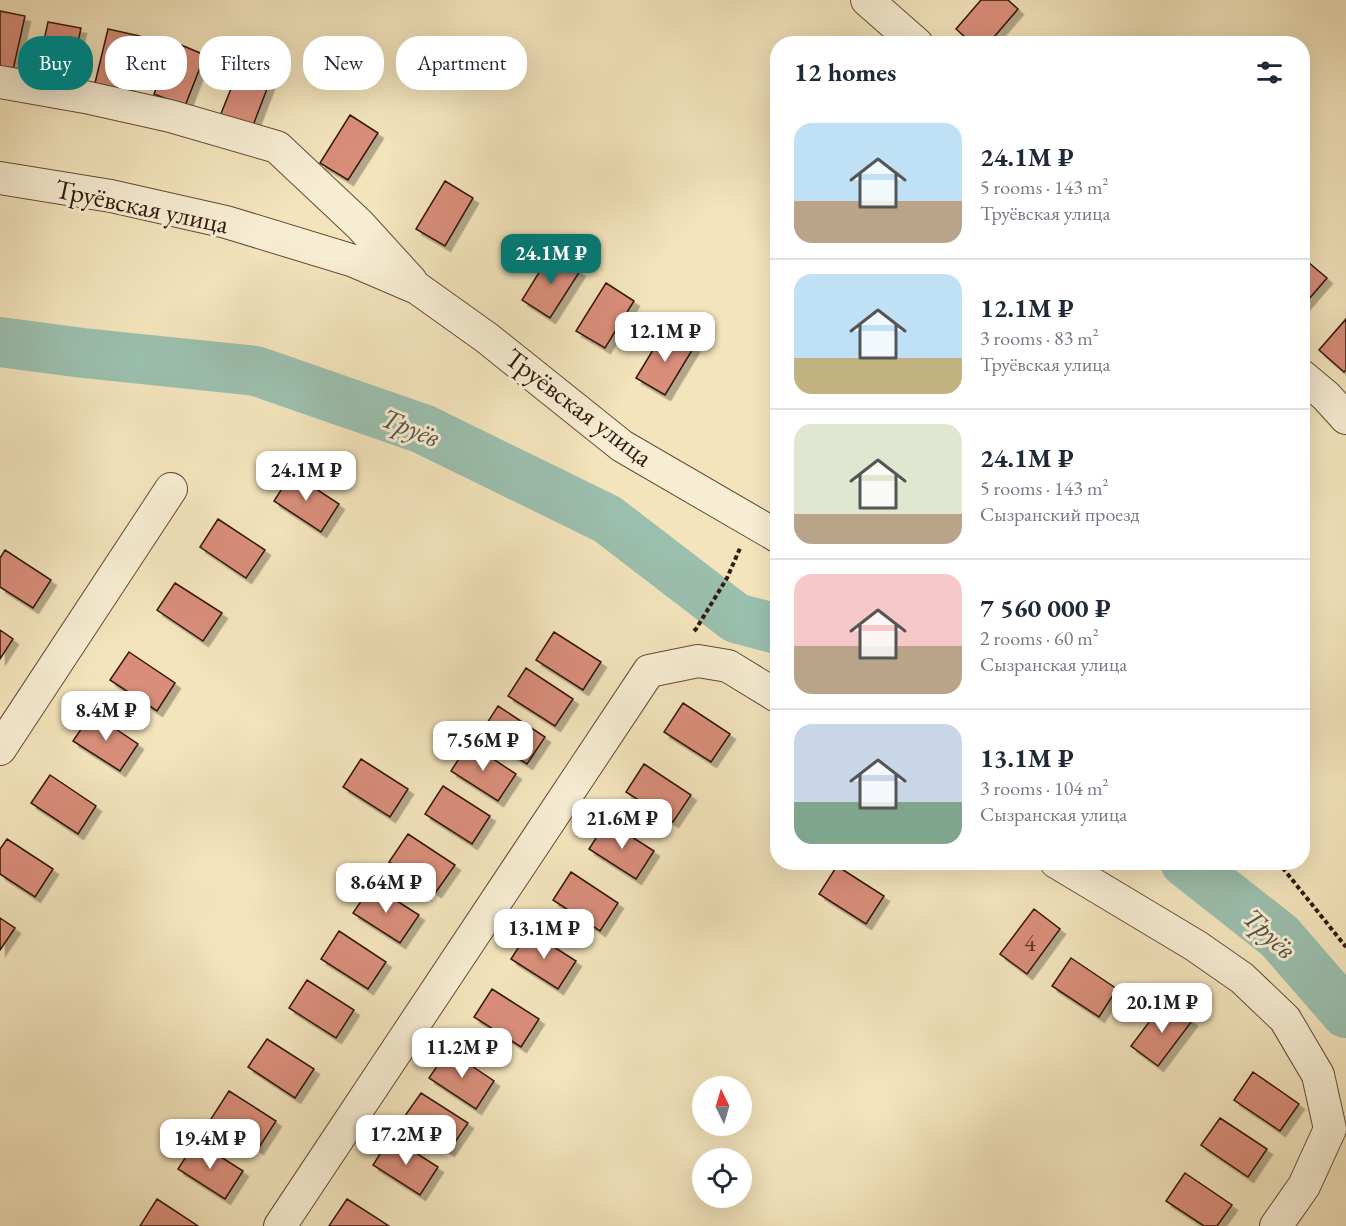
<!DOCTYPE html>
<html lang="en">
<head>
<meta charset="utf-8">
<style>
  body { margin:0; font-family:"EB Garamond",serif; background:#f2f2f3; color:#1f2937; height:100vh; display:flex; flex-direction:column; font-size:22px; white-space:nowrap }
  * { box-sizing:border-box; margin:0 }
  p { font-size:20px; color:#747a83 }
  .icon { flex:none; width:33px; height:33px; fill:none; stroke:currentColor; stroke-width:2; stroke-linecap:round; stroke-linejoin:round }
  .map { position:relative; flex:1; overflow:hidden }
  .sheet { position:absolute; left:770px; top:36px; width:540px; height:834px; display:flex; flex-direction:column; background:#fff; border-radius:24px; box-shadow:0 6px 24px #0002 }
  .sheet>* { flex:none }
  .hud { position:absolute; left:18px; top:36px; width:570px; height:54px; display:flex; gap:12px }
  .needle { width:39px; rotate:355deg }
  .controls { position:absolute; left:692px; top:1076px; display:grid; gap:12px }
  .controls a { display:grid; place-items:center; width:60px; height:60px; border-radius:50%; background:#fff; box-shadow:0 6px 24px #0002; font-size:30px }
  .price { position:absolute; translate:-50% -51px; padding:0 14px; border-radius:12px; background:#fff; color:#222; font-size:20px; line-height:39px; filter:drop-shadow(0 2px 3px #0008) }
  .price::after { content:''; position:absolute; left:50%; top:36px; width:18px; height:14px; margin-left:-9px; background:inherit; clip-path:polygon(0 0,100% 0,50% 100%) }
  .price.selected { background:#0f766e; color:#fff }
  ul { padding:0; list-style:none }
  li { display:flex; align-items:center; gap:18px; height:150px; padding:0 24px }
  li+li { border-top:2px solid #e0e1e3 }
  li span { display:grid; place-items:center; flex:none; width:168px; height:120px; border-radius:18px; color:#555 }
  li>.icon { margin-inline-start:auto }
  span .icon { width:72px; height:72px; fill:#fffc; stroke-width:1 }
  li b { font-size:26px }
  h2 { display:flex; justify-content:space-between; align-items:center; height:72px; padding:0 24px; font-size:26px }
  .pill { padding:0 21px; border-radius:24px; background:#fff; box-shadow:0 6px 24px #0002; font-size:21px; line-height:54px }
  .pill.selected { background:#0f766e; color:#fff }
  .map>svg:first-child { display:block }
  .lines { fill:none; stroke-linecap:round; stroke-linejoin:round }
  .river { stroke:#9bbfae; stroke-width:50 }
  .building { fill:#d98e7a; stroke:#34180d; stroke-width:1.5; filter:url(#shadow) }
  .minor-casing { stroke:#644b39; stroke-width:34 }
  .path { stroke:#34180d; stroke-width:4; stroke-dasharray:4.5 3; stroke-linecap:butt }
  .minor { stroke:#f7edd3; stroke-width:32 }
  .labels { text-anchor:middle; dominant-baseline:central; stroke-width:6; stroke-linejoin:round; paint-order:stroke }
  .number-label { font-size:24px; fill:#5d3628 }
  .street-label { font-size:27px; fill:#34180d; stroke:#f7edd3 }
  .water-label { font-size:28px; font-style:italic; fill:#585245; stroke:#f7edd3 }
</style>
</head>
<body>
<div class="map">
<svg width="1346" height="1226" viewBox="0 0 1346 1226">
  <defs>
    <filter id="shadow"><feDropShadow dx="5.5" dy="5.5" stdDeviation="0" flood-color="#0004"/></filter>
  </defs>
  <rect width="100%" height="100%" fill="#f3e4bc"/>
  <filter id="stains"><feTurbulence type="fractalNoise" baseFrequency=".00333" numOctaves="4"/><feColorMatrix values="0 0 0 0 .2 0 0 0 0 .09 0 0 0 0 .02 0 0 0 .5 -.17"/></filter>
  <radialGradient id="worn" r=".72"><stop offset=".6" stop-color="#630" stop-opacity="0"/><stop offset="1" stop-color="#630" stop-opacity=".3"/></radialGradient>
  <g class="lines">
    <!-- river -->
    <path class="river" d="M0,342L83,353L256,371L423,429L607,519L736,618L777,629
      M1185,862L1279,936L1346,1013"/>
  </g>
  <!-- building -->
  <path class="building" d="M981,0H1008L1018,9L988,44H973L956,29Z
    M0,11L25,16L13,70L0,68Z
    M48,22L81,28L69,83L36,76Z
    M108,29L140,36L128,91L95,83Z
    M174,42L205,55L185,106L154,94Z
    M241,64L272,76L252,128L220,116Z
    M350,115L378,133L348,180L320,163Z
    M445,181L473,198L445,246L416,229Z
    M551,253L580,271L550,318L522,300Z
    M1302,257L1327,278L1302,307Z
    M606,283L634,301L605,348L576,331Z
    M1346,319V370L1344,372L1319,350Z
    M665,330L694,347L665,395L636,378Z
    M292,473L339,504L321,532L274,501Z
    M218,519L265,550L246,578L200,547Z
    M5,550L51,580L33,608L0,587V558Z
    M175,583L222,613L203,641L157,610Z
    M0,630L13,639L0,659Z
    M554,632L601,662L583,690L536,660Z
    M129,652L175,683L157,711L110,680Z
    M526,668L573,699L555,726L508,696Z
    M683,703L730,734L711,762L664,732Z
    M498,706L545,737L527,764L480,734Z
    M92,713L138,744L120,771L73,741Z
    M469,743L516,774L498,801L451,771Z
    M361,759L408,789L390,817L343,787Z
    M644,764L691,795L673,822L626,792Z
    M50,775L96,806L78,834L31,803Z
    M443,786L490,816L472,844L425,814Z
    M607,821L654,851L636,879L589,849Z
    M408,834L455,865L436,892L389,862Z
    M7,839L53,869L35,897L0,874V849Z
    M837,866L884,896L866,924L819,894Z
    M571,872L618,903L600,931L553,900Z
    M372,885L419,915L400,943L353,913Z
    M1034,909L1060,929L1027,974L1000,954Z
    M0,918L15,928L0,950Z
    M339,931L386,962L368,989L321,959Z
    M529,931L576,961L558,989L511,959Z
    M1071,958L1117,989L1099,1017L1052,986Z
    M307,980L354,1010L336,1038L289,1008Z
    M492,989L539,1019L521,1047L474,1017Z
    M1165,1001L1192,1021L1158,1066L1131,1046Z
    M267,1039L314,1069L295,1098L248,1067Z
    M448,1050L494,1081L476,1109L429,1078Z
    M1253,1072L1299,1104L1280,1131L1234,1100Z
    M229,1091L276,1121L258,1149L211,1119Z
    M421,1093L468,1123L449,1151L402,1120Z
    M1220,1118L1267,1149L1248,1177L1201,1145Z
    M391,1137L438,1167L420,1195L373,1165Z
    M196,1141L243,1171L225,1199L178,1169Z
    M1185,1173L1232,1205L1217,1226H1204L1166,1201Z
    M157,1199L198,1226H140Z
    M347,1199L389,1226H329Z"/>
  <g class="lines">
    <defs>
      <path id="minor" d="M867,0L917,44
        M0,82L85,97L170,116L277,147L360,225L411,281
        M0,178L111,196L226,222L354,261L417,288L487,338L622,446L777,536
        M1302,376L1326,396L1346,418
        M0,749L171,489
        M1056,862L1196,946L1242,978L1285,1019L1318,1075L1330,1129L1304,1186L1276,1226
        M280,1226L649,671L698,661L728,666L777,696"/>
    </defs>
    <!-- minor casing -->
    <use href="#minor" class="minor-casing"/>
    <!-- path -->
    <path class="path" d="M694,631L696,629L727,578L741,546
      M1278,862L1346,947"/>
    <!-- minor -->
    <use href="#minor" class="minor"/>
  </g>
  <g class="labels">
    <!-- number labels -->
    <g class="number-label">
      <text x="1030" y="942">4</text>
    </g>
    <!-- street labels -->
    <g class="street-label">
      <text transform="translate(142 206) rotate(12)">Труёвская улица</text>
      <text transform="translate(579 407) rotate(37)">Труёвская улица</text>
    </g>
    <!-- water labels -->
    <g class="water-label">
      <text transform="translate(411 427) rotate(22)">Труёв</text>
      <text transform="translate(1270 933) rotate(43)">Труёв</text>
    </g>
  </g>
  <rect width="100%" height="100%" filter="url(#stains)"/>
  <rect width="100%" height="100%" fill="url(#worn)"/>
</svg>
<div class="controls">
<a><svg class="needle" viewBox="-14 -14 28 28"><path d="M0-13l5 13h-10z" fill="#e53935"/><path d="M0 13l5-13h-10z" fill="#747a83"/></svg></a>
<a><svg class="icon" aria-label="locate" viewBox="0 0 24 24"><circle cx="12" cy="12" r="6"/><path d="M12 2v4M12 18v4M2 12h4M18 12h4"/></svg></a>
</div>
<b class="price selected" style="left:551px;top:285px">24.1M ₽</b>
<b class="price" style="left:665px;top:363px">12.1M ₽</b>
<b class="price" style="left:306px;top:502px">24.1M ₽</b>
<b class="price" style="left:106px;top:742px">8.4M ₽</b>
<b class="price" style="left:483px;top:772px">7.56M ₽</b>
<b class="price" style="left:622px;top:850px">21.6M ₽</b>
<b class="price" style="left:386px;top:914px">8.64M ₽</b>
<b class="price" style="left:544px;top:960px">13.1M ₽</b>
<b class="price" style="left:1162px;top:1034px">20.1M ₽</b>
<b class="price" style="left:462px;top:1079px">11.2M ₽</b>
<b class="price" style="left:406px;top:1166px">17.2M ₽</b>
<b class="price" style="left:210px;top:1170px">19.4M ₽</b>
<div class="hud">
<a class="pill selected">Buy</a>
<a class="pill">Rent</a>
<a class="pill">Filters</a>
<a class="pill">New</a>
<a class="pill">Apartment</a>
</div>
<section class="sheet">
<h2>12 homes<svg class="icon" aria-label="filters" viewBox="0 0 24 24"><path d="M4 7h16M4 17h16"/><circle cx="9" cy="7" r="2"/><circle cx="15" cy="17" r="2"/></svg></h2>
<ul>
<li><span style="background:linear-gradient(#bfe0f5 65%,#b9a48a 0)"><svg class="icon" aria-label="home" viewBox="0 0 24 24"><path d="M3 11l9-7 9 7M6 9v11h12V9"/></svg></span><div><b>24.1M ₽</b><p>5 rooms · 143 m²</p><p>Труёвская улица</p></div></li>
<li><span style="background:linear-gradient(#bfe0f5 70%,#c2b280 0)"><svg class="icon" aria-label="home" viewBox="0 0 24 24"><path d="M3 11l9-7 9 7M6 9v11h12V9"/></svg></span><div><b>12.1M ₽</b><p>3 rooms · 83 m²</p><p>Труёвская улица</p></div></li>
<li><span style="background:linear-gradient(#dfe7d0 75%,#b9a48a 0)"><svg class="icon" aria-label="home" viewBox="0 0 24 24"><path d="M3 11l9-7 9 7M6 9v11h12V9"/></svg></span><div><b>24.1M ₽</b><p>5 rooms · 143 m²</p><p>Сызранский проезд</p></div></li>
<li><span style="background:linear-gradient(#f6c9c9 60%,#b9a48a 0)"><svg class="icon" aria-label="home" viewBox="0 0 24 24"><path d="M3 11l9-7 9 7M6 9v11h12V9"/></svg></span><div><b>7 560 000 ₽</b><p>2 rooms · 60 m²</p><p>Сызранская улица</p></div></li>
<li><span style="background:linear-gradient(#c9d6e8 65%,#7fa58c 0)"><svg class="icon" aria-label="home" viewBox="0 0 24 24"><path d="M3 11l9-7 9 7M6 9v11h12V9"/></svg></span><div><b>13.1M ₽</b><p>3 rooms · 104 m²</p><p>Сызранская улица</p></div></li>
</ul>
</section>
</div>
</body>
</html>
